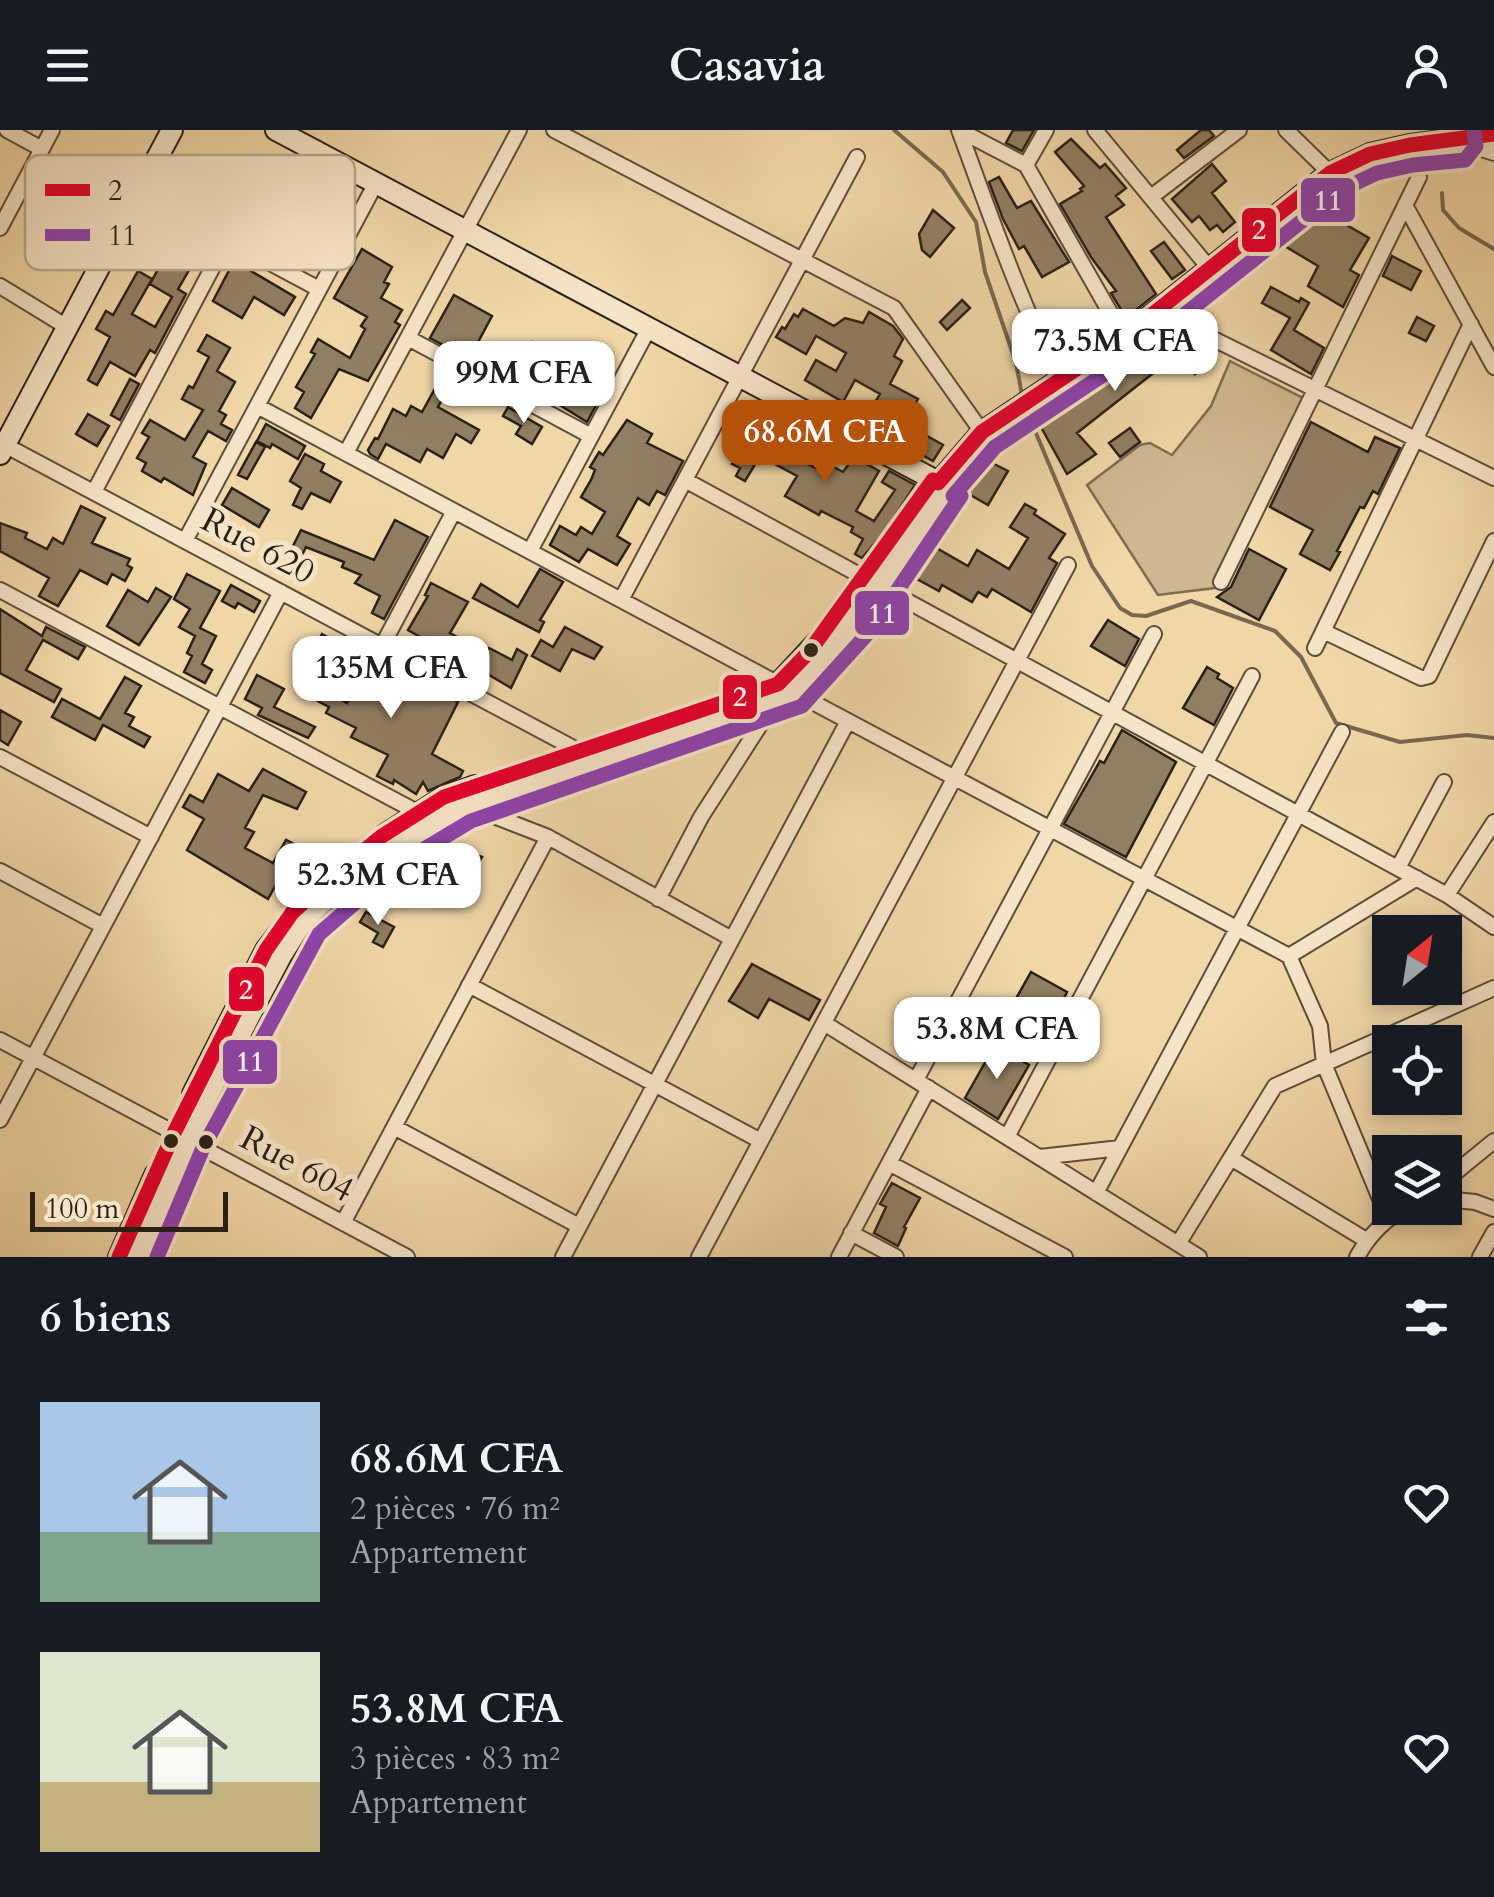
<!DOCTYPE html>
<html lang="fr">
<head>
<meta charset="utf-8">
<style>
  body { margin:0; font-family:Cardo,serif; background:#242831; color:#f1f3f6; height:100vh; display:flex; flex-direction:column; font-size:38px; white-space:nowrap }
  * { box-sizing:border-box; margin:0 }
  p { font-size:32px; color:#9ea1a6 }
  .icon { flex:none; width:55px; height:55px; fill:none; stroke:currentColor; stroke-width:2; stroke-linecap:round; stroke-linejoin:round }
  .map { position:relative; height:1127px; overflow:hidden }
  .side { display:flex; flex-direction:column; background:#171b24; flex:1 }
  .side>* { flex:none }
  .needle { width:65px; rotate:30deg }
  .fabs { position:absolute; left:1372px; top:785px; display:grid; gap:20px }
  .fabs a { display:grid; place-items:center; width:90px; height:90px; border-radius:0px; background:#171b24; box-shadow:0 5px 15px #0003; font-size:50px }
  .scale { position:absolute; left:30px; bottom:25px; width:198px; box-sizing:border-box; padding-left:10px; border:5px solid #2a2116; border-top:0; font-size:28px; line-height:35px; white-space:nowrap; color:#2a2116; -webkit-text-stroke:8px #f6e4c6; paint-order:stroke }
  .price { position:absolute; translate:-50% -85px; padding:0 22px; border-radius:20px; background:#fff; color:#222; font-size:32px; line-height:65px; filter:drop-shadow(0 2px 5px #0008) }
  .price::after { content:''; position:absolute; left:50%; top:60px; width:30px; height:22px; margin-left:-15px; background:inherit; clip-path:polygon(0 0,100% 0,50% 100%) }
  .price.selected { background:#b45309; color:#fff }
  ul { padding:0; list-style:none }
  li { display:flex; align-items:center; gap:30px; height:250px; padding:0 40px }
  li span { display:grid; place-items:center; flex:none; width:280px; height:200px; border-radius:0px; color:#555 }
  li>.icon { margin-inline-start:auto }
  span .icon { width:120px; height:120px; fill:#fffc; stroke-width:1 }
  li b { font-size:42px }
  h2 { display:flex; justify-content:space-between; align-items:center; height:120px; padding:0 40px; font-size:42px }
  header { display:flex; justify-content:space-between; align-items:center; height:130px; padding:0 40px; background:#171b24; font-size:45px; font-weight:800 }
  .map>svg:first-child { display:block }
  .green { fill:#cfb78f; stroke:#7c6c52; stroke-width:2.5 }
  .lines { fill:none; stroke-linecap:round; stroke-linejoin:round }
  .stream { stroke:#796850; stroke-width:4 }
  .building { fill:#917f62; stroke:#2a2116; stroke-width:2.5 }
  .street-casing { stroke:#5c4e3a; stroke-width:18 }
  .secondary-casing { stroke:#2a2116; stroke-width:24 }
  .street { stroke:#f6e4c6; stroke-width:14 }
  .secondary { stroke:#f6e4c6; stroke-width:20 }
  .bus-1-casing { stroke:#f6e4c6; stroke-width:22 }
  .bus-2-casing { stroke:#f6e4c6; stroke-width:22 }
  .bus-1 { stroke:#e4002b; stroke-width:15 }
  .bus-2 { stroke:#8e44ad; stroke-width:15 }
  .bus-dot { fill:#2a2116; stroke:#f6e4c6; stroke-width:4 }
  .labels { text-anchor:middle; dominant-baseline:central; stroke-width:10; stroke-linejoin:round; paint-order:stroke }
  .street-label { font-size:35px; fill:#2a2116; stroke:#f6e4c6 }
  .key { fill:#f6e4c6; stroke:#b9aa91; stroke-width:2.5 }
  .key-label { font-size:28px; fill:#2a2116 }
  .line-badge { stroke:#f6e4c6; stroke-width:4 }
  .badge-label { font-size:28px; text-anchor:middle; font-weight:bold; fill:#fff }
</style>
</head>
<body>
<header><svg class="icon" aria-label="menu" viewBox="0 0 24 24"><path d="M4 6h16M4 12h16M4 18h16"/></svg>Casavia<svg class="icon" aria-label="person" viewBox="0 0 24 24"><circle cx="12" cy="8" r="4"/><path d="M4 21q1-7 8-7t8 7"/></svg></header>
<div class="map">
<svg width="1494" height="1127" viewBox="0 0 1494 1127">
  <rect width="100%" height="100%" fill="#f1d6a8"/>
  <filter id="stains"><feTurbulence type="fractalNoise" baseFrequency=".002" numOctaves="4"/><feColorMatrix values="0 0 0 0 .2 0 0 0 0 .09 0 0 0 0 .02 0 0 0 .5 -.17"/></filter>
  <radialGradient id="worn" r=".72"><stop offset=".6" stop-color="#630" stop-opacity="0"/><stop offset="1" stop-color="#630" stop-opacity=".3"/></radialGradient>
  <!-- green -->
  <path class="green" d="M1230,231L1305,269L1215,458L1158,465L1087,355L1140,315L1150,313L1172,325L1211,276Z"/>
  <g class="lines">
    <!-- stream -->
    <path class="stream" d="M894,0L943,42L976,92L985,142L1016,233L1022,265
      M1442,63L1443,80L1459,98L1494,119
      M1030,289L1092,436L1120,478L1132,485L1146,486L1191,471L1275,501L1301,527L1336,593L1400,612L1467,605L1494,608"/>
  </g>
  <!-- building -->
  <path class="building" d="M1013,0H1034L1022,21L1006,13Z
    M1201,0H1209L1214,6L1184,28L1177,20Z
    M1071,9L1100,38L1105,34L1126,58L1116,66L1124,75L1106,87L1156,164L1126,188L1111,163L1116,161L1091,127L1060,74L1082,61L1080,59L1084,56L1055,22Z
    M1212,34L1226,51L1212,63L1235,92L1223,102L1217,95L1210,100L1199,86L1192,92L1172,69Z
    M999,47L1017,78L1031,71L1069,132L1042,147L1024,116L1019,119L1003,89L989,52Z
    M1317,73L1333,83L1331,86L1369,108L1350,140L1359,145L1343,177L1308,156L1318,136L1278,112L1284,103L1290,107L1307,78H1314Z
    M933,80L954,98L930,127L922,120L919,104Z
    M171,98L179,104L185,99L206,111L178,159L186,164L155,223L150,220L135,246L110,232L97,255L88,250L110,207L96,199L106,181L113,185L138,141L152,149L132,184L155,197L172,167L150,154L170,117L162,112Z
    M1164,112L1185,140L1172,149L1151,121Z
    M362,119L392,137L384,152L389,154L381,168L402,180L395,192L400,195L368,251L339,239L311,288L295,278L304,262L296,257L315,224L311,222L318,209L350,228L365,199L361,196L367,187L334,168Z
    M1392,126L1421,141L1411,160L1383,146Z
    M234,131L295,167L284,185L254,167L242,188L213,171Z
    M1271,157L1299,172L1301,168L1309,173L1294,200L1324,218L1311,244L1271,220L1290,188L1262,173Z
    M454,165L492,186L469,229L430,208Z
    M962,170L970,178L947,200L940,192Z
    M803,179L834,196L845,188L863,193L869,182L893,196L903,209L894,226L902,231L890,254L918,269L904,294L883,281L876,293L866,288L880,264L855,250L843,272L805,250L816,230L836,241L846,223L816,206L806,224L776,207L782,197L785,199L794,184L798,187Z
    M1417,187L1434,196L1426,211L1409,203Z
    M1162,200L1214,226L1195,244L1190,236H1182L1175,226L1077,303L1096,324L1067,344L1041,297Z
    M207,205L230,218L217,241L235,252L219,281L226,285L221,294L232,300L226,311L208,301L193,327L206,334L193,365L164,348L161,352L142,341L146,333L137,328L149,307L142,303L150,290L185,310L203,280L182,269L189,256L193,258L209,227L198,221Z
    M532,212L565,235L561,242L602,264L587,292L513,246Z
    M443,244L453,250L438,277L479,300L471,313L456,304L443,328L427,319L420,332L386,314L378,329L370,324L368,320L375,308L378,309L393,279L406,286L411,276L422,282Z
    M130,249L139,254L120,290L111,285Z
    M508,277L542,297L532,314L516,304L521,296L503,286Z
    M88,284L109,296L97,316L76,304Z
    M627,290L652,304L647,313L683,331L665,365L657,361L649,375L638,368L617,406L630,414L617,435L588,419L579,432L550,415L560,396L576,405L581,397L592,404L605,382L581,367L591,350L595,340L590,337L599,322L603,325Z
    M738,290L765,306L761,311L824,342L828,334L843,342L854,327L879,341L856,381L874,391L895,360L882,352L889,341L915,355L886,400L862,428L855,424L863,409L851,402L853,397L821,381L819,385L785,366L797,346L760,326L745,351L736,346L740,338L732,334L735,329L728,325L736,311L728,307Z
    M1311,292L1368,322L1375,307L1400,318L1378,364L1373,361L1364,378L1360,377L1337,421L1340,422L1330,440L1300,424L1313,400L1270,377Z
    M266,294L305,316L298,329L272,314L270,318L257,311Z
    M911,297L943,315L933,331L901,313Z
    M1130,298L1140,312L1120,327L1109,313Z
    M256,312L265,317L247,349L238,345Z
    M305,324L324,334L321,341L341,352L330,372L311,363L302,379L293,375L301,358L290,351Z
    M988,331L1008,341L988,375L960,359Z
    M232,358L269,380L259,397L222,375Z
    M1025,374L1036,380L1034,384L1065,404L1049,428L1057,433L1031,482L992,459L987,467L978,462L972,472L942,455L939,461L904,442L924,411L968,436L977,420L1009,439L1028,408L1010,397Z
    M81,376L105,388L92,413L130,429L127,435L132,438L125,451L112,444L107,454L80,440L58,476L39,466L49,448L0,421V393L27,403L25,408L47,419L53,408L63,414Z
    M395,390L428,407L384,489L372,483L380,466L355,453L361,445L342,437L344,432L306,417L296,437L285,432L301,400L374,430Z
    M1249,419L1286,439L1259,490L1217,467L1231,457Z
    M540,439L563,452L540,490L544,492L539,502L473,468L481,454L518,477Z
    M187,444L220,461L200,498L216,506L202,534L212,540L205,553L184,542L192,526L187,523L195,506L179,497L190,479L174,469Z
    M431,453L468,472L450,503L457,507L452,517L438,508L434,515L408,500L428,466L425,465Z
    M231,455L260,471L254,482L238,473L235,478L222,471Z
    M156,458L171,467L139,515L107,496L128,460L148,472Z
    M0,479L42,506L46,497L85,517L78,529L43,510L26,540L61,559L54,572L0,543Z
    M1108,490L1139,509L1125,536L1091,516Z
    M565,497L602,517L594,529L572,519L560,541L532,526L541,510L553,517Z
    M322,504L336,512L329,524L350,535L357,523L386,538L372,563L389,574L394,564L400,567L406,557L423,566L428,557L458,572L432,624L463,641L460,647L428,661L423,652L416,664L394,650L393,654L377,646L388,625L351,607L356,598L326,583L329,577L310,567L316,556L347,573L356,556L309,530Z
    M489,518L512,530L517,519L527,525L511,558L479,539Z
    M1207,537L1219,544L1217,548L1233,558L1214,595L1183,578Z
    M257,545L284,559L274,577L315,597L308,608L258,585L262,578L245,569Z
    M125,547L141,556L125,583L134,587L129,596L150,607L144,617L103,595L95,610L52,587L62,569L100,589Z
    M0,580L21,592L8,615L0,610Z
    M1122,600L1176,632L1126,727L1064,694L1100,631L1104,633Z
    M263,639L306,662L297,679L263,665L245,698L254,702L245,718L273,733L286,710L328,731L319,743L307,735L299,750L283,742L268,769L187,720L204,689L183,677L190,665L203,672L218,644L249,661Z
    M459,719L482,727L462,760L445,749Z
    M366,782L394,797L383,817L373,812L378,803L360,792Z
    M752,834L820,870L809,890L769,869L758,888L729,871Z
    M1031,842L1067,862L1051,895L1013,874Z
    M995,915L1029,935L998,989L965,968Z
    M892,1053L920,1068L904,1097L906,1098L898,1116L874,1103L886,1077L880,1074Z"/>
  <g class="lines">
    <defs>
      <path id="street" d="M7,0L42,19
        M554,0L894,178L982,302
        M959,0L1026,35L1124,207
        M959,0C990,84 1019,170 1060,250
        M1095,0L1210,139
        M1286,0L1330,43
        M1458,11L1494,23
        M1026,35L1046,0
        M139,63L319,159
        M1151,67L1239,0
        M1405,75L1494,237
        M0,98L52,0
        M0,156L67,197
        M1157,181L1494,348
        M408,208L591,306
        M257,276L1289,826L1320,896L1324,934L1388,1088
        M1,313L594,629
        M346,323L519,0
        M685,350L1447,765L1494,797
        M94,362L227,110
        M185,411L376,53
        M530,421L649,198
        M1221,452L1419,47L1410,15
        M0,460L417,682
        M621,470L857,27
        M1323,501L1421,548L1429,546L1494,411
        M382,516L454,381
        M1315,518L1471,194
        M0,627L151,707
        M463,674L548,707L732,809
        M1398,738L1444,652
        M0,741L103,796
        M1447,765L1494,692
        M658,769L701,687L780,564
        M1289,826L1417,748
        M469,855L761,1011
        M824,893L1199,1127
        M0,910L407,1127
        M916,950L1154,504
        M0,990L281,462
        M394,997L579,1096
        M1007,1007L1252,546
        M1040,1027L1120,1018
        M1231,1028L1366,1110
        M889,1033L1065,1127
        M1445,1051L1494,1011
        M1096,1063L1342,602
        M1445,1069L1475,1072L1494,1079
        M343,1093L548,707
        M851,1103L896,1127
        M1178,1114L1275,956L1494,858
        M563,1127L848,591
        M699,1127L1068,435
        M839,1127L929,958
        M1357,1127C1369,1105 1384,1090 1405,1078
        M1480,1127L1494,1102"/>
      <path id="secondary" d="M0,324L172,0
        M938,353L982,302L1124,207L1330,43L1370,24L1410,15L1494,4
        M836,487L890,413
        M767,556L778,554L819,510
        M386,704L444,667L475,656
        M193,964L266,820L306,769
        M119,1127L155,1045
        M135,1127L185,1009L281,826L303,791L334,762L389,717L463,673L791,560C853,503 897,426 944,355L276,0"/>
    </defs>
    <!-- street casing -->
    <use href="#street" class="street-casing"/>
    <!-- secondary casing -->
    <use href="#secondary" class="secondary-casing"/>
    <!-- street -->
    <use href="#street" class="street"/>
    <!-- secondary -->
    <use href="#secondary" class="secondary"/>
    <defs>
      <path id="bus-1" d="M938,353L982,302L1124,207L1330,43L1370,24L1410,15L1494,4
        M119,1127L174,1003L266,820L292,783L325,752L382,706L444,667L778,554L809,522L933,350"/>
      <path id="bus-2" d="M953,366L995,317L1136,223L1341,60L1377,43L1413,35L1465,30L1476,16L1474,0
        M157,1127L203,1018L319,804L401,733L471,691L802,576L870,501L961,366"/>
    </defs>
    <!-- bus-1 casing -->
    <use href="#bus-1" class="bus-1-casing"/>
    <!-- bus-2 casing -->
    <use href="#bus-2" class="bus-2-casing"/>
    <!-- bus-1 -->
    <use href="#bus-1" class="bus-1"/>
    <!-- bus-2 -->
    <use href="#bus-2" class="bus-2"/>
  </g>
  <!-- markers -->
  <g class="bus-dot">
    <circle cx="811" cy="520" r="9"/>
    <circle cx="171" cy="1011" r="9"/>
    <circle cx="206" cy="1012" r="9"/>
  </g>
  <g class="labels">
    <!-- street labels -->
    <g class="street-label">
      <text transform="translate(258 416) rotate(28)">Rue 620</text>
      <text transform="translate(297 1034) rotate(28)">Rue 604</text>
    </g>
  </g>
  <!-- legend -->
  <rect x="25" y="25" width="330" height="115" rx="15" class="key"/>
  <rect x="45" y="54" width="45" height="12" fill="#e4002b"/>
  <rect x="45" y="99" width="45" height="12" fill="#8e44ad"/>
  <g class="key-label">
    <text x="108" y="70">2</text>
    <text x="108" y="115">11</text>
  </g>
  <g class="line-badge">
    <rect x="1299" y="46" width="58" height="48" rx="10" fill="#8e44ad"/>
    <rect x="1240" y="76" width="38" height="48" rx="10" fill="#e4002b"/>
    <rect x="853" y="459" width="58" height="48" rx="10" fill="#8e44ad"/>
    <rect x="721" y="543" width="38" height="48" rx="10" fill="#e4002b"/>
    <rect x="227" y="835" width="39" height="48" rx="10" fill="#e4002b"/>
    <rect x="221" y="908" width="58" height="48" rx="10" fill="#8e44ad"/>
  </g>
  <g class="badge-label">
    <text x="1328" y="80">11</text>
    <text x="1259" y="109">2</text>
    <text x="882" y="493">11</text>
    <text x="740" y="576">2</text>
    <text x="246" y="869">2</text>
    <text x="250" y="941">11</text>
  </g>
  <rect width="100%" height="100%" filter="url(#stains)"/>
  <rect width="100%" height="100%" fill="url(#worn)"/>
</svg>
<div class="fabs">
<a><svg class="needle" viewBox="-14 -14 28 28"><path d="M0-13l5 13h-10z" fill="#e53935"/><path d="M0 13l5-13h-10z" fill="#9ea1a6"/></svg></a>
<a><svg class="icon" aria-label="locate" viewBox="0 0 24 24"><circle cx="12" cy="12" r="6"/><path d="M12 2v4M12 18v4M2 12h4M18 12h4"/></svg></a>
<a><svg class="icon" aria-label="layers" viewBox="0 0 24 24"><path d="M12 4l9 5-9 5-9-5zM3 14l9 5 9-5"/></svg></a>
</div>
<div class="scale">100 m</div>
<b class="price" style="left:1115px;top:264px">73.5M CFA</b>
<b class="price" style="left:524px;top:296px">99M CFA</b>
<b class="price selected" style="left:825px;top:355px">68.6M CFA</b>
<b class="price" style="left:391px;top:591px">135M CFA</b>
<b class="price" style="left:378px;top:798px">52.3M CFA</b>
<b class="price" style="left:997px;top:952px">53.8M CFA</b>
</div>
<section class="side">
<h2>6 biens<svg class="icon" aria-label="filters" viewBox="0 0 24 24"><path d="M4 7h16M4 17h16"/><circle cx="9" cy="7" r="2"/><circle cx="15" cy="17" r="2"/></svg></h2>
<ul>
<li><span style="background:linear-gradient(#a9c7e8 65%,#7fa58c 0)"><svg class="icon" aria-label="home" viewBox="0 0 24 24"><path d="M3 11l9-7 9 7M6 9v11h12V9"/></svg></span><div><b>68.6M CFA</b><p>2 pièces · 76 m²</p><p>Appartement</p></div><svg class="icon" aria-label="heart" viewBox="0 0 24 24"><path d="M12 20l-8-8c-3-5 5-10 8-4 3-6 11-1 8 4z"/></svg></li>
<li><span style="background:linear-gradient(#dfe7d0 65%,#c2b280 0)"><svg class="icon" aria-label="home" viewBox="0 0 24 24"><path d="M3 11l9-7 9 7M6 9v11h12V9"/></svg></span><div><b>53.8M CFA</b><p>3 pièces · 83 m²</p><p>Appartement</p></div><svg class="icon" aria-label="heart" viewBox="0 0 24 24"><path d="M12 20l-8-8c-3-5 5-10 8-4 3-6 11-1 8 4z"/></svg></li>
</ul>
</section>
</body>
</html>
